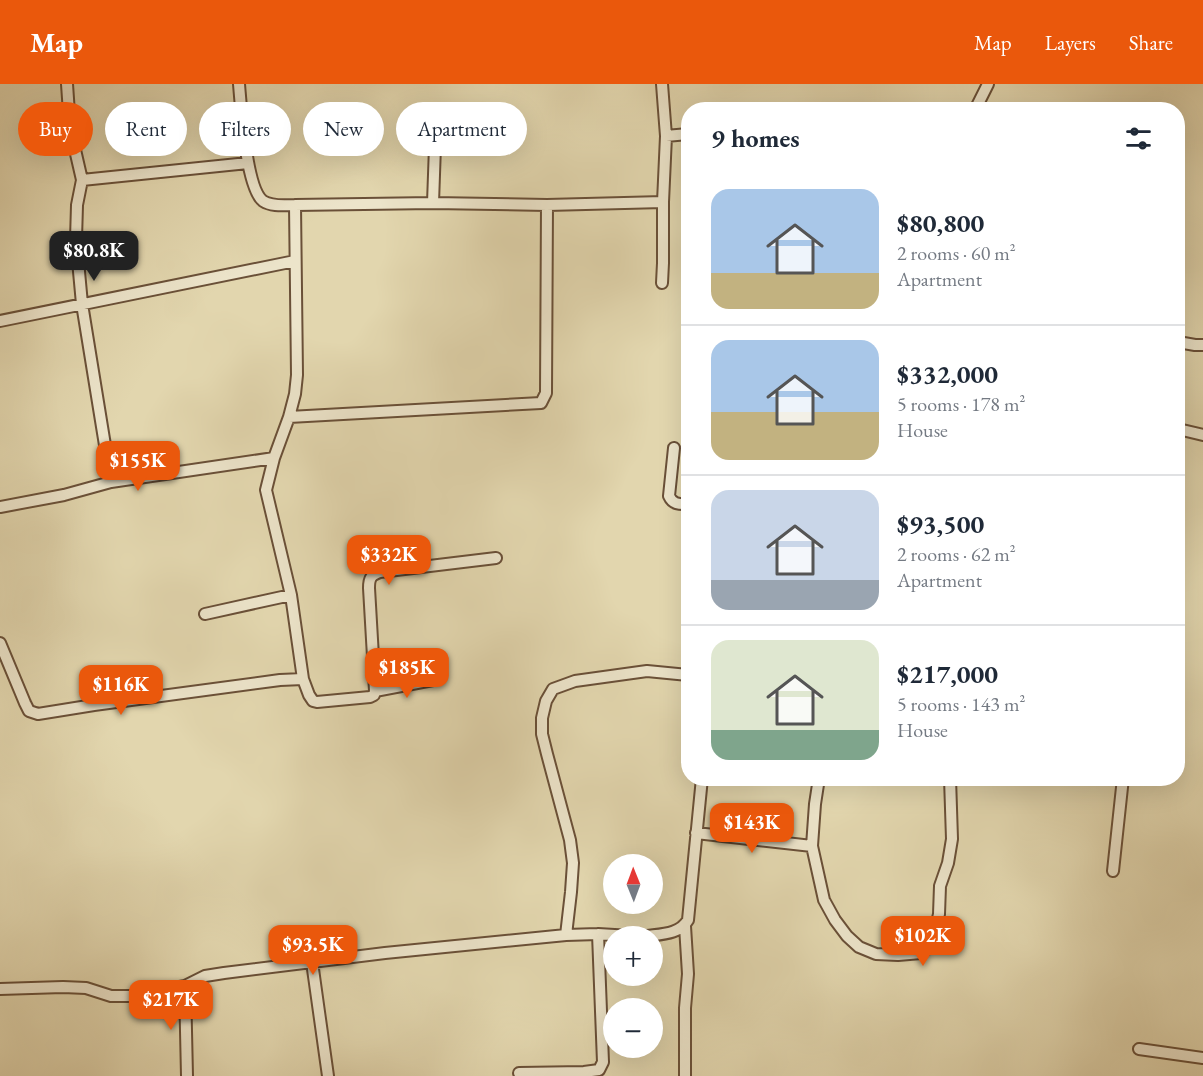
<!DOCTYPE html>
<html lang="en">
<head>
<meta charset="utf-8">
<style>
  body { margin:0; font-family:"EB Garamond",serif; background:#f6f6f7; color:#1f2937; height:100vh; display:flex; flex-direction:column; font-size:22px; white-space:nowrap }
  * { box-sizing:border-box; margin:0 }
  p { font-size:20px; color:#747a83 }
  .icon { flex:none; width:33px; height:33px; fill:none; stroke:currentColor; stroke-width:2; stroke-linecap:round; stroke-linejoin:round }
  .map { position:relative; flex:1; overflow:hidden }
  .details { position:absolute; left:681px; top:18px; width:504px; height:684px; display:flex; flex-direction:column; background:#fff; border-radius:24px; box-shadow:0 6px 24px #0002 }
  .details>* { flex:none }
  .top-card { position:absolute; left:18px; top:18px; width:570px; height:54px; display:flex; gap:12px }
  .needle { width:39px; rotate:359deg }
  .buttons { position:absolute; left:603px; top:770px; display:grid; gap:12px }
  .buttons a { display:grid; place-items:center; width:60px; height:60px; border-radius:50%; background:#fff; box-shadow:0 6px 24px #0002; font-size:30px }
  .price { position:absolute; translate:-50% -51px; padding:0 14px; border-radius:12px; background:#ea580c; color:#fff; font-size:20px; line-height:39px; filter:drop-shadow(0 2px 3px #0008) }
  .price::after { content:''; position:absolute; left:50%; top:36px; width:18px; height:14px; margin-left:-9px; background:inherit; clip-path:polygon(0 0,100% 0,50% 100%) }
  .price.current { background:#222; color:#fff }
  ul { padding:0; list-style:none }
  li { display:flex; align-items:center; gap:18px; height:150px; padding:0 30px }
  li+li { border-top:2px solid #e0e1e3 }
  li span { display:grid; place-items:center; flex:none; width:168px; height:120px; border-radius:18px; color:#555 }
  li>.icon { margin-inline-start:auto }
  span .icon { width:72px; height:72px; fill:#fffc; stroke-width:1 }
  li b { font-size:26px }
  h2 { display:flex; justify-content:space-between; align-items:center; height:72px; padding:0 30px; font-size:26px }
  .tag { padding:0 21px; border-radius:27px; background:#fff; box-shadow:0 6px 24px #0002; font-size:21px; line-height:54px }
  .tag.current { background:#ea580c; color:#fff }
  header { display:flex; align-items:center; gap:36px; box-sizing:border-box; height:84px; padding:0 30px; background:#ea580c; color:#fff }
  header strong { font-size:28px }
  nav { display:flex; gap:33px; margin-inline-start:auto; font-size:21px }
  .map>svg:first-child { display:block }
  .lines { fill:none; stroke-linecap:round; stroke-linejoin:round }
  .minor-casing { stroke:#6a5038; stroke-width:14 }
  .minor { stroke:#ece4ca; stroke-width:10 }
</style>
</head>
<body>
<header>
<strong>Map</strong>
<nav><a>Map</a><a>Layers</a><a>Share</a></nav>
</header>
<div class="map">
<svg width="1203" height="992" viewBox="0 0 1203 992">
  <rect width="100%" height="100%" fill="#e2d6ae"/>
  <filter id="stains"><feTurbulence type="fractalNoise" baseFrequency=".00333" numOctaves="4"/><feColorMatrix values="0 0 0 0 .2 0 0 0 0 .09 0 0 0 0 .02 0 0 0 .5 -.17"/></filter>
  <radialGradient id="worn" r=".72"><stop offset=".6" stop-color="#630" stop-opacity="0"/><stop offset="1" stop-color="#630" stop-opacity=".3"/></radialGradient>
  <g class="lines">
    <defs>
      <path id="minor" d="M67,0L70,44L82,96L77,121L76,155L82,220L111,398
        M239,0C241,23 246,104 263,117C272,123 285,121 295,121L433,119L547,121L663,118L666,52L662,0
        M975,26L988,0
        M666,52L688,50
        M82,96L248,79
        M433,119L435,62
        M295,121L297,291L295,310L289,333L274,374L266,406L291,511L303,595L309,611L313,617L317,618L370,613L374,611L375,607L433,596
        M662,199L663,179V118
        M0,237L295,177
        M1178,258L1195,261H1203
        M289,333L541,319L546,309L547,121
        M1178,345L1203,351
        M674,364L669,412C673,421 680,420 688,420
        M0,423L64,411L111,398L274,374
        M205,530L291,511
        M0,559L25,619L29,627L38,630L94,621L280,596L303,595
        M375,607L369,504C369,494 371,491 380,488L496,474
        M819,694L815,720L812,762L824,816L835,836L847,852L859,863L876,870L898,871L921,869L928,864L936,843L939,830L940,802L948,779L952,755L950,694
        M696,749L812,762
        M1113,787L1123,694
        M566,851L571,808L573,779L570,756L547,670L542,650V634L546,617L553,605L575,597L647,587L688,591
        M647,852C662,850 680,850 688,836L702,694
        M312,878L328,992
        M185,902L187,992
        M0,905L63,903L86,904L111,912H132L185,902L205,892L224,889L385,869L566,851L598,850L631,852
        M1139,965L1203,974
        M519,989L584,988L599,986L603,978L598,850
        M685,992V924L688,890L685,842"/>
    </defs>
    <!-- minor casing -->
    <use href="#minor" class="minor-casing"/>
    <!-- minor -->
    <use href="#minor" class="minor"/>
  </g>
  <rect width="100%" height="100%" filter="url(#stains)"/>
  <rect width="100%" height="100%" fill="url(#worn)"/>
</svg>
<div class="buttons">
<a><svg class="needle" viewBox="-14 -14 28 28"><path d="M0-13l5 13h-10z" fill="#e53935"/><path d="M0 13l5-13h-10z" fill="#747a83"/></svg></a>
<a>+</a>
<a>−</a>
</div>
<b class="price current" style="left:94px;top:198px">$80.8K</b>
<b class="price" style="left:138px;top:408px">$155K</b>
<b class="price" style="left:389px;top:502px">$332K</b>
<b class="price" style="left:407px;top:615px">$185K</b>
<b class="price" style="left:121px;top:632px">$116K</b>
<b class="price" style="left:752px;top:770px">$143K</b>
<b class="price" style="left:923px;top:883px">$102K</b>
<b class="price" style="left:313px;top:892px">$93.5K</b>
<b class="price" style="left:171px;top:947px">$217K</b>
<div class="top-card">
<a class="tag current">Buy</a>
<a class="tag">Rent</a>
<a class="tag">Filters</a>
<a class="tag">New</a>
<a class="tag">Apartment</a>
</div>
<section class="details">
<h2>9 homes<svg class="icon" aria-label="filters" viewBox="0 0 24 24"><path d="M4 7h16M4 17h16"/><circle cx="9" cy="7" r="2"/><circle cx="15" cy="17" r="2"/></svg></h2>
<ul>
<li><span style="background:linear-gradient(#a9c7e8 70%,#c2b280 0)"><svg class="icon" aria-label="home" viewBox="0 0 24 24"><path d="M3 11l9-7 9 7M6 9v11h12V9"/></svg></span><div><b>$80,800</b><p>2 rooms · 60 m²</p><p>Apartment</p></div></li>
<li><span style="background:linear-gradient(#a9c7e8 60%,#c2b280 0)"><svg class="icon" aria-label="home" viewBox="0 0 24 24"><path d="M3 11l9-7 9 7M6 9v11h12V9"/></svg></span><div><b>$332,000</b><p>5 rooms · 178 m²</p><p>House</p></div></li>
<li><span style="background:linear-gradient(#c9d6e8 75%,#9aa5b1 0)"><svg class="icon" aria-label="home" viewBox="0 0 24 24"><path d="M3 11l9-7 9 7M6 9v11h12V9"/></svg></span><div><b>$93,500</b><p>2 rooms · 62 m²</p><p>Apartment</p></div></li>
<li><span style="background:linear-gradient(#dfe7d0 75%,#7fa58c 0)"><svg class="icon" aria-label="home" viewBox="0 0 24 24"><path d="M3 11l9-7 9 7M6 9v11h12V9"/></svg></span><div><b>$217,000</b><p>5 rooms · 143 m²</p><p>House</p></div></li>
</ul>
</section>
</div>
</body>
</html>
